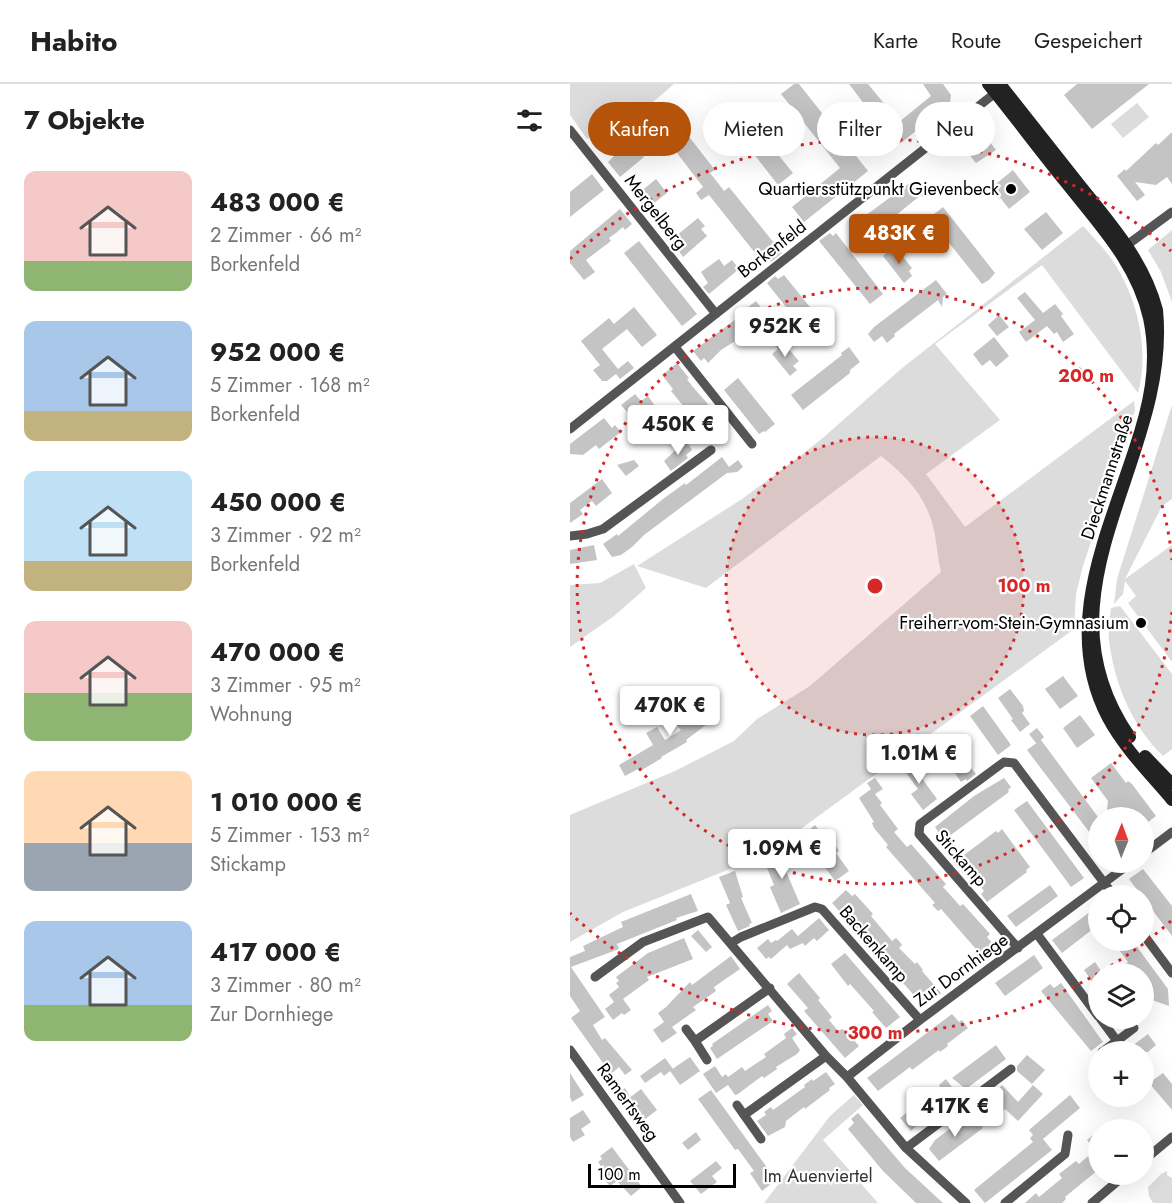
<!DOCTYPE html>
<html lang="de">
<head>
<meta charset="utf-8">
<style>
  body { margin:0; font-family:Jost,sans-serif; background:#f2f2f2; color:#222; height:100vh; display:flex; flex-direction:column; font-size:22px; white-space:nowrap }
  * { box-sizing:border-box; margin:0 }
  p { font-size:20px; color:#767676 }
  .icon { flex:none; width:33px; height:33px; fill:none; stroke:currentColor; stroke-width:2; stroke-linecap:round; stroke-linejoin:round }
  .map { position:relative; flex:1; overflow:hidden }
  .details { display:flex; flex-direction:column; background:#fff; width:570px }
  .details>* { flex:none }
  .banner { position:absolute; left:18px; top:18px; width:494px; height:54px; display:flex; gap:12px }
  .needle { width:39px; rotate:1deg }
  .controls { position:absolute; left:518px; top:723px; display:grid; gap:12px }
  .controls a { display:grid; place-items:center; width:66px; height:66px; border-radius:50%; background:#fff; box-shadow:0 6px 24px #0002; font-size:30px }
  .scale { position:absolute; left:18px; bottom:15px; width:148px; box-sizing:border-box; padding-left:6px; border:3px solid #000; border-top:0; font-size:16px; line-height:21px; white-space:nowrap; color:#000; -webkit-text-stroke:4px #fff; paint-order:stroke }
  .price { position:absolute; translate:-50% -51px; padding:0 14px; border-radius:6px; background:#fff; color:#222; font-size:20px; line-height:39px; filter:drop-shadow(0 2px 3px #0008) }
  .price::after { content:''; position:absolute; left:50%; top:36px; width:18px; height:14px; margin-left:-9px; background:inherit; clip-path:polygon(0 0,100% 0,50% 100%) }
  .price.selected { background:#b45309; color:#fff }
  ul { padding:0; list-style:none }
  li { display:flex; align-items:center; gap:18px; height:150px; padding:0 24px }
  li span { display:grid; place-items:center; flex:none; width:168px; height:120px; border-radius:12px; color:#555 }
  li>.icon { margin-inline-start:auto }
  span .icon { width:72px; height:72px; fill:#fffc; stroke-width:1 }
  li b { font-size:26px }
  h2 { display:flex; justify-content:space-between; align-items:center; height:72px; padding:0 24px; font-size:26px }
  .tag { padding:0 21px; border-radius:27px; background:#fff; box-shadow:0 6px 24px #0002; font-size:21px; line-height:54px }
  .tag.selected { background:#b45309; color:#fff }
  header { display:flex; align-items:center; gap:36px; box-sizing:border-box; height:84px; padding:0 30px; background:#fff; border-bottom:2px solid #e0e0e0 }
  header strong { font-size:28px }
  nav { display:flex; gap:33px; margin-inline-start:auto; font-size:21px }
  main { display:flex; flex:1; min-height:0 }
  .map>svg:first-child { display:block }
  .green { fill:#dcdcdc }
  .building { fill:#c4c4c4 }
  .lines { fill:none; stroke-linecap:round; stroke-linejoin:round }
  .street { stroke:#555; stroke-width:9 }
  .secondary { stroke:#222; stroke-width:12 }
  .ring { fill:none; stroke:#d62828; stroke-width:3; stroke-dasharray:3 6 }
  .poi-dot { fill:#000; stroke:#fff; stroke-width:2 }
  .labels { text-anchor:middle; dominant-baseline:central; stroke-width:4.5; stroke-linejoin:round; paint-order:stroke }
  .poi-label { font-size:18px; fill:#000; stroke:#fff; text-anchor:end }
  .street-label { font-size:18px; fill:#000; stroke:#fff }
  .park-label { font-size:18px; fill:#333; stroke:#fff }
  .centre { fill:#d62828; stroke:#fff; stroke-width:3 }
  .ring-label { font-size:18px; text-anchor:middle; font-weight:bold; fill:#d62828; stroke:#fff; stroke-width:4.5; stroke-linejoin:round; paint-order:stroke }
</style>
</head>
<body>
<header>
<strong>Habito</strong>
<nav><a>Karte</a><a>Route</a><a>Gespeichert</a></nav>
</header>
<main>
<section class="details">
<h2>7 Objekte<svg class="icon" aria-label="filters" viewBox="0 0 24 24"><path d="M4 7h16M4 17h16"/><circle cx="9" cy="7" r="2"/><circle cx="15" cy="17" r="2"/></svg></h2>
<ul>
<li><span style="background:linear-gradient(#f6c9c9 75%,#8fb573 0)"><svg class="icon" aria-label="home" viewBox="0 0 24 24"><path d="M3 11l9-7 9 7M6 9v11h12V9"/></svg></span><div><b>483 000 €</b><p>2 Zimmer · 66 m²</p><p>Borkenfeld</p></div></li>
<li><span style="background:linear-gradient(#a9c7e8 75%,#c2b280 0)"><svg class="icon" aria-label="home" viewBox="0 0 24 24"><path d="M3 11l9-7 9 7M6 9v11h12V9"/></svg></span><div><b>952 000 €</b><p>5 Zimmer · 168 m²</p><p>Borkenfeld</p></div></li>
<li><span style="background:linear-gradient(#bfe0f5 75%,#c2b280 0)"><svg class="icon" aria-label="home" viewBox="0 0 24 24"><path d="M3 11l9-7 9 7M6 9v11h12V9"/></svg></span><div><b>450 000 €</b><p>3 Zimmer · 92 m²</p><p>Borkenfeld</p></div></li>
<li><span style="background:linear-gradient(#f6c9c9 60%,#8fb573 0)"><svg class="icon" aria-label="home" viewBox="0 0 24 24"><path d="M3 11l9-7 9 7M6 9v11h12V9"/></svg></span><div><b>470 000 €</b><p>3 Zimmer · 95 m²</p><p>Wohnung</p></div></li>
<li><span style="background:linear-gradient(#ffd9b3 60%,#9aa5b1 0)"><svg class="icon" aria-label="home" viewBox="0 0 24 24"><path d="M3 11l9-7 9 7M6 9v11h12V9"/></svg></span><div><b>1 010 000 €</b><p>5 Zimmer · 153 m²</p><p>Stickamp</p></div></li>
<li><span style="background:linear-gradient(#a9c7e8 70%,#8fb573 0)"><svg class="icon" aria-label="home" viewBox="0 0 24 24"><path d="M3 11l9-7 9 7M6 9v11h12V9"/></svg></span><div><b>417 000 €</b><p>3 Zimmer · 80 m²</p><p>Zur Dornhiege</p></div></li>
</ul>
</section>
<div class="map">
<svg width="602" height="1119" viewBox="0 0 602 1119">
  <rect width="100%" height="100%" fill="#fff"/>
  <!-- green -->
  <path class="green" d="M0,0H104L54,43C40,50 35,43 17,55L0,31Z
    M567,19L579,33L553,54L541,40Z
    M513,142C522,152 532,162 540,173C567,210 580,265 568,309L472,181L365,260L430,336L356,390L395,443L564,317L565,326L513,482L506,510L504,545L213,758L155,787L53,828L0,858V731L105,687L164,657L187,635L240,602L371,488C367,473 367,457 363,442C355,411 335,391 311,372L136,504L67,482L172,415L229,373L255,352L331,285Z
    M602,146V218L591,188L578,166Z
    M602,321V415L592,422L555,495L602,461V578L558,519L566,512L555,497L553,510L544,520L547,495Z
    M64,480L76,504L44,532L0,563V501L30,499Z
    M550,522L602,590V665L593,672C562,642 544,599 539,556C538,546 540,534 541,524Z
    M284,1011L293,1021L253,1056L308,1119H194L260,1032Z
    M597,1087V1091L602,1094V1119H583L579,1112L578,1103L591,1090Z"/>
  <!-- building -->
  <path class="building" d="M224,0H229L298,87L234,138L222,123L270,84L211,10Z
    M279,0H298L329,38L361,12L353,0H373L381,11L380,19L331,59L323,58Z
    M507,0H579L522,45L494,11Z
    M166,18L223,89L208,101L152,29Z
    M99,27L145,86L140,89L148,99L154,107L159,103L212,169L201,178L198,174L194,177L189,174L139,111L131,116L126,109L133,103L81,35L90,28L93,32Z
    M410,45L426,66L406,79L397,68L394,70L388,62Z
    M602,48V100L597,93L586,101L565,98L575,111L567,117L547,92L555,85L556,87L586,59L588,61Z
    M61,57L74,73L50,93L38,78L44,72L43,71Z
    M443,86L460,108L439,125L422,103Z
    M22,90L34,106L0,133V108Z
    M86,95L97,109L79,123L69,109Z
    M341,98L347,105L354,99L360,107L353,113L351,111L325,132L324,130L295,153L284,140Z
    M373,123L425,189L419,196L412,200L359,134Z
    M50,125L62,140L55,146L53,143L46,149L39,154L41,157L16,176L25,188L14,196L0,179V167Z
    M476,128L493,149L472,166L454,145Z
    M128,134L135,142L131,145L137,152L113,173L101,156Z
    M260,149L263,152L266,149L313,210L300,220L249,157Z
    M69,157L127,230L112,242L54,169Z
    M321,165L325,170L328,167L342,184L339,187L342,192L334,199L313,172Z
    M149,175L154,182L162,176L169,185L139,210L133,203L138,199L131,188Z
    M214,191L261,249L246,261L197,199L205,192L208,195Z
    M366,196L377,210L373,213L372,223L368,216L324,250L325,252L317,259L312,252L304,258L298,250L304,243Z
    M455,208L473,229L485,220L493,230L491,232L504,250L493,258L487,248L484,250L477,242L456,258L449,248L465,236L447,214Z
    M186,217L196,230L193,235L181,247L151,266L138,279L134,274L131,277L123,267L170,232L169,230Z
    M64,223L87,251L72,263L57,245L32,265L48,285L58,277L64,284L50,295L46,290L37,297H32L23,286L30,281L11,257L39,234L44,240Z
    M429,231L439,243L427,252L418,241Z
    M424,253L439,272L426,283L420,276L412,282L403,270Z
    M210,255L229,277L223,282L227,286L220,292L202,270L208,265L204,260Z
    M279,263L290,278L280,286V289L233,326L221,311L272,271L271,269Z
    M107,279L119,294L117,295L122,302L152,336L139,346L137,343H132L129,331L124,335L122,325L119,328L110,318L101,307L103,305L92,291Z
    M168,294L205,340L195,348L194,347L189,350L154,306Z
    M65,310L71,317L78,312L85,322L82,324L94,339L100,333L108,345L102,349L99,346L84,354L65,332L62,334L51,321Z
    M34,334L42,344L45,341L51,348L29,365L26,361L13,371L0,370V360Z
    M117,358L122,366L116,371L118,374L101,387L94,377L109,363L108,361Z
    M152,373L159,383L168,376L173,383L167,388L157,389L74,451L62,463L51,471L42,473L33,460L47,450L48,452L93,415L115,399L116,401Z
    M64,376L69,382L56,392L47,381Z
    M32,395L42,409L26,422L22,417L10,426L13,430L0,439V419Z
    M24,461L27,476L0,480V466Z
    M493,592L508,612L490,625L475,605Z
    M440,605L453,622L454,627L452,629L460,640L450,648L441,636L443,635L428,614Z
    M130,614L145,634L116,656L117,658L91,673L92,674L70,687L68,685L55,692L49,681L83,661L76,649L87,643L95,656L111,646L102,635Z
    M413,622L441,661L428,671L400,632Z
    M510,631L525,651L507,664L493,644Z
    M467,644L474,653L471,656L528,733V749L523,753L457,666L468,658L466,659L459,650Z
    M375,652L406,690L397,697L396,695L391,698L365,660Z
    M342,674L352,687L348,689L367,715L353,726L341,710L348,705L331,682Z
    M541,679L556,699L558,697L562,700L586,732L573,742V734H556L549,724L536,734L538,717L521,694Z
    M305,694L313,705L305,710L312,719L310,721L328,745L324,748L337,763L341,760L376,800L373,803L383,814L390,822L393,820L420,850L417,853L424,861L412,872L371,825L368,827L362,821L365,819L316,763L318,761L304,744L302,739L304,738L289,714L301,705L297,699Z
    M434,694L441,703L438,706L439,708L374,756L365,743L404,712Z
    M457,717L514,794L501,803L444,726Z
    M245,741L260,761L264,759L269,767L266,769L279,787L265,797L252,779L259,774L250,762L241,769L236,761L245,754L239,746Z
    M432,745L460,783L456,786L457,788L417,818L411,810L414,807L401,789L396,783L392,786L386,777L426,747L428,749Z
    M216,758L223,768L212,772L217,784L215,785L230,820L211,829L200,803L204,801L195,779L207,773L204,767Z
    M573,785L602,822V852L559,795Z
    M165,787L173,813L171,814L182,839L179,840L180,842L168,847L156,821L160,819L149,793Z
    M480,801L488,812L446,843L437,832Z
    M276,806L282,812L285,810L295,821L303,830L301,832L322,857L326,854L329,857L332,861L329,864L345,880L347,878L353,886L352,887L371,909L362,917L358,912L350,918L262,819Z
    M121,810L128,827L106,834L107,836L47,860L49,865L1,883L35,933L23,941L32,956L35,954L62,986L55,991L49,983L41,990L1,934L10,927L0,912V873L15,867L13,862L53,843L51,838Z
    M528,822V841L492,869L482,856Z
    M249,834L259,846L247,857L244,854L235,862L233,859L220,865L217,861L201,875L199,873L196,875L187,864L198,855L201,859L206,856L207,857L222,845L228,852Z
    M128,846L142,863L136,868L121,852Z
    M114,854L123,875L77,893L79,896L53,915L61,926L54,931L52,929L43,936L35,925L44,918L39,911L49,903L46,899L49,897L46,893L78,869Z
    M542,856H562L598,905L599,922L582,916L573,904V890H555L551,883L558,878Z
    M275,869L330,933L316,944L302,928L304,927L280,900L278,902L261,880Z
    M464,871L473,884L435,912L425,899Z
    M161,872L170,885L144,903L146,907L123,923L126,926L102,943L107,949L92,959L83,946L94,938L88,929L96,923L120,898L122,901Z
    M525,878L533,890H528V906L514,886Z
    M229,889L250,914L248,916L262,933L259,936L268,947L272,945L276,947L289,962L275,974L234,927L238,924L217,900Z
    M491,899L533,958L521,967L471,907L480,900L484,904Z
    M198,921L202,927L198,930L203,937L147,975L140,964L143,962L142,960Z
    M382,930L389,938L392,936L398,944L377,960L378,962L370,968L369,966L342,986L340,983L308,1007L297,994Z
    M222,944L227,950L222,954L230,966L227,970L206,983L207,985L194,994L192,992L168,1010L165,1011L158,1001L146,1009L133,990L145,982L152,993L156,990L158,993L172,983L175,987L196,973L194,970L216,954L214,950Z
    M578,950L586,961L578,968H554Z
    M426,961L436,975L396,1005L382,994Z
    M457,971L475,986L462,1000L447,987V982Z
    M120,973L130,987L110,1001L100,987L94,992L91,988L75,999L70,992L95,974L103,985L101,986Z
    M256,988L265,1000L259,1004L260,1006L235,1025L234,1023L216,1037L215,1043L198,1052L187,1037L196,1031L194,1028L201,1023L203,1026L235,1003L234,1001L242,995L243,997Z
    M0,989L14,1011L2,1018L0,1013Z
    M593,989L602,1000V1026L579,999Z
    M376,995L388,1011L380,1016L354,1037L353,1035L341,1047L330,1034L346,1021L344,1018L352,1012L354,1015L370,1003L369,1001Z
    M432,1001L448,1018L463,1001L473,1010L448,1037L435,1025L427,1033L414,1022Z
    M55,1004L59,1011L50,1018L45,1011Z
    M71,1005L87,1026L74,1036L58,1015Z
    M141,1006L206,1096L192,1107L180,1089L184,1087L168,1065L165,1066L128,1015Z
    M500,1011L510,1024L473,1055L482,1066L415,1119L404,1106L463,1058L460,1054L463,1051L459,1046Z
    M13,1026L21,1038L11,1045L15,1051L3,1058L0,1053V1034Z
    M288,1029L335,1084L373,1119H346L313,1087L278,1045L284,1039L281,1035Z
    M398,1031L404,1039L408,1037L413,1044L369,1077L359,1065L365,1056Z
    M528,1047V1086L495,1113L496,1115L492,1119H455L466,1109L469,1113L492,1094L489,1090L506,1077L509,1080L525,1066L517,1056Z
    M126,1048L131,1056L118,1066L112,1059Z
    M42,1063L72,1103L61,1112L47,1097L40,1102L34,1095L38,1092L28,1078L32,1075L30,1072Z
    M146,1077L152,1084L142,1092L147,1098L131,1110L120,1097Z"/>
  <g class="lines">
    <!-- street -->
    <path class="street" d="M0,46L146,230
      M553,164L602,128
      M105,263L182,360
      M0,345L429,6
      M0,452L17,450L33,445L141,366
      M573,770L602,748
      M467,850L528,932
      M573,850L602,889
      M161,859L171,853L245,823L252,825L350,936
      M448,864L349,750L350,740L434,678L444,679L544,812
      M25,893L73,858L138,833L256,972L174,1031L167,1021
      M530,934L547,957L532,968
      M116,945L125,957L200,904
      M125,957L137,976
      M547,957L564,944
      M0,966L110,1119
      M256,972L277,993L336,1064L396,1119
      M277,993L350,936L562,778
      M174,1031L191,1055
      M336,1064L441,985
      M573,1077L602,1053
      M435,1119L495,1070L498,1051
      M522,1119L556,1090"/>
    <!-- secondary -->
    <path class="secondary" d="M418,0C445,33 470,67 497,100C530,142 567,180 579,234C589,281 579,323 564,367C536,453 491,545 538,634C554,664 580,690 602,716
      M430,0C456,33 482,66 509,100C540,139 574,176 587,226C602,375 458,506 560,653
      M575,672L602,700"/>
  </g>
  <!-- distance rings -->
  <circle cx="305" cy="502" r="149" fill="#d62828" fill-opacity=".12"/>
  <g class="ring">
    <circle cx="305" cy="502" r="149"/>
    <path d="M602 528A298 298 0 1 1 602 476"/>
    <path d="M601 837A447 447 0 0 1 0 829M0 175A447 447 0 0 1 601 167"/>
  </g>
  <!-- markers -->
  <g class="poi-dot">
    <circle cx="441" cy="105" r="6"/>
    <circle cx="571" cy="539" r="6"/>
  </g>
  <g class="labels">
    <!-- poi labels -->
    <g class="poi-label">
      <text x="429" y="105">Quartiersstützpunkt Gievenbeck</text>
      <text x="559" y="539">Freiherr-vom-Stein-Gymnasium</text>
    </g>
    <!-- street labels -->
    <g class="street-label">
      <text transform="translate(86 128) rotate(52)">Mergelberg</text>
      <text transform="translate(202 165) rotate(-38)">Borkenfeld</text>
      <text transform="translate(537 393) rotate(-72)">Dieckmannstraße</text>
      <text transform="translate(391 774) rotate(49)">Stickamp</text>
      <text transform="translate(304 860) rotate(49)">Backenkamp</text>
      <text transform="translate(391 886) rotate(-36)">Zur Dornhiege</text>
      <text transform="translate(58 1018) rotate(54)">Ramertsweg</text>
    </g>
    <!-- park labels -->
    <g class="park-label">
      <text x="248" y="1092">Im Auenviertel</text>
    </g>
  </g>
  <circle cx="305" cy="502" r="9" class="centre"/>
  <g class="ring-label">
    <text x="516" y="298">200 m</text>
    <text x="454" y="508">100 m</text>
    <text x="305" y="955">300 m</text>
  </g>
</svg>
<div class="controls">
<a><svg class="needle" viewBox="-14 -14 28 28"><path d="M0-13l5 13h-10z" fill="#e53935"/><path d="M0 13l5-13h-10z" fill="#767676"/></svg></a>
<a><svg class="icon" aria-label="locate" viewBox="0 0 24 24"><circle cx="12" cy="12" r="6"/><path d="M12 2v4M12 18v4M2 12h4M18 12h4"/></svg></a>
<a><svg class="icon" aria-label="layers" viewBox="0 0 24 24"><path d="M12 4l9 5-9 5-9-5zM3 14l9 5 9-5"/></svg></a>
<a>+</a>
<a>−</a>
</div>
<div class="scale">100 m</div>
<b class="price selected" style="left:329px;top:181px">483K €</b>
<b class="price" style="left:215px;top:274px">952K €</b>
<b class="price" style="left:108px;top:372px">450K €</b>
<b class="price" style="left:100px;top:653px">470K €</b>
<b class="price" style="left:349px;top:701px">1.01M €</b>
<b class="price" style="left:212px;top:796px">1.09M €</b>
<b class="price" style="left:385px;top:1054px">417K €</b>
<div class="banner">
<a class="tag selected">Kaufen</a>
<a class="tag">Mieten</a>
<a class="tag">Filter</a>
<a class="tag">Neu</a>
</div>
</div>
</main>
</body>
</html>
